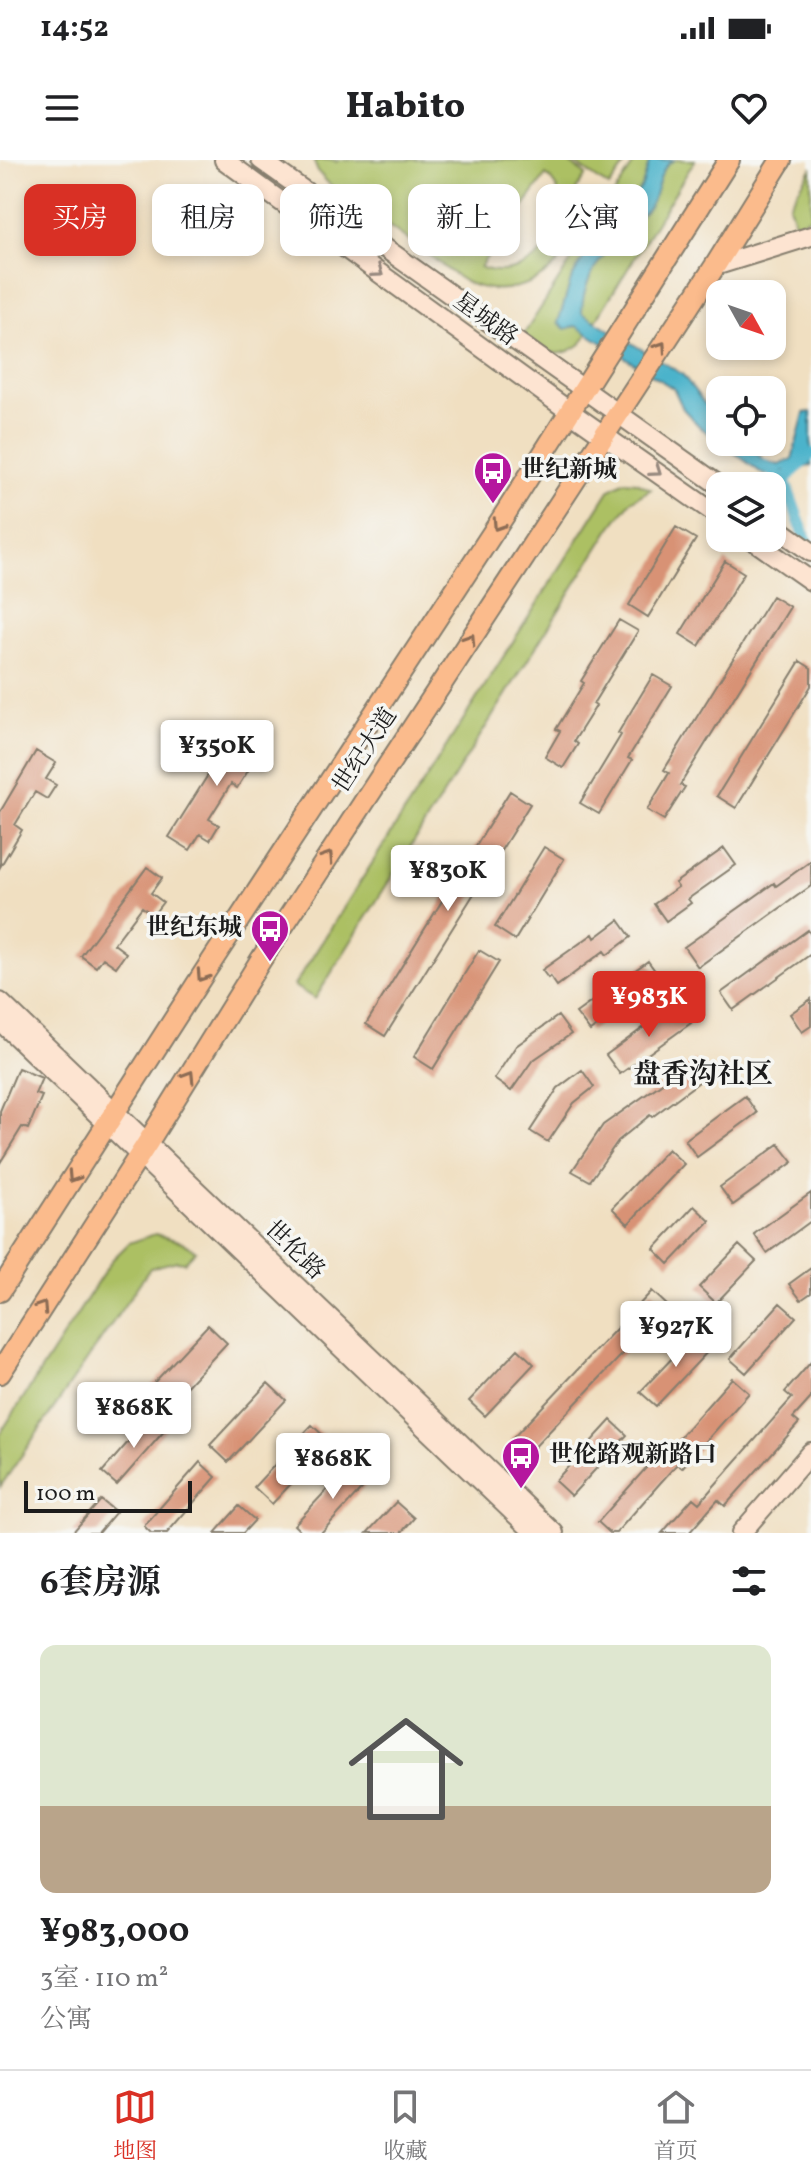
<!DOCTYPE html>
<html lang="zh">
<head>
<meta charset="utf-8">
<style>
  body { margin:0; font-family:Vollkorn,"Noto Serif SC",serif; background:#f6f6f6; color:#202124; height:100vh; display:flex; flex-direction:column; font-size:30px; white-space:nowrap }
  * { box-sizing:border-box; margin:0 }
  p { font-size:26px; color:#757577 }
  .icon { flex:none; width:44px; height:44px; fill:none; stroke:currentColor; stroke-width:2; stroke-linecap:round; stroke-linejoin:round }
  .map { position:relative; height:1373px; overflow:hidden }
  .drawer { display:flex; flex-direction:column; background:#fff; flex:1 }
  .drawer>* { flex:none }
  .top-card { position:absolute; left:24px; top:24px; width:764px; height:72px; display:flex; gap:16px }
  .needle { width:52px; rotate:130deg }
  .controls { position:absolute; left:706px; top:120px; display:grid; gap:16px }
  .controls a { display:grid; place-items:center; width:80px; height:80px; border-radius:16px; background:#fff; box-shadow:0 4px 12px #0003; font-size:40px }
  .scale { position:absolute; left:24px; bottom:20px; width:168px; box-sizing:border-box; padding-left:8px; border:4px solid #1c1c1c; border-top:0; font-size:22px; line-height:28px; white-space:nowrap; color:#1c1c1c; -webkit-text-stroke:6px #f6f6f2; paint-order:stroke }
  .price { position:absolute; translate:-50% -68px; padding:0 18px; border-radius:8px; background:#fff; color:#222; font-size:26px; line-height:52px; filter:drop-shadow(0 2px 4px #0008) }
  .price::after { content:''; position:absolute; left:50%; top:48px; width:24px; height:18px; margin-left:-12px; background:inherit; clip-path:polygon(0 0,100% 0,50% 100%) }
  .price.current { background:#d93025; color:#fff }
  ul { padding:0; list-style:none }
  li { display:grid; align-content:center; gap:16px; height:424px; padding:0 40px }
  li+li { border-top:2px solid #e0e0e0 }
  li span { display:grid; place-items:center; height:248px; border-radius:16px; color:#555 }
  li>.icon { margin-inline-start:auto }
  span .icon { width:144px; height:144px; fill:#fffc; stroke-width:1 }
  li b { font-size:34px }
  h2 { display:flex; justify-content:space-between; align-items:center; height:96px; padding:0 40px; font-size:34px }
  .tag { padding:0 28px; border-radius:16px; background:#fff; box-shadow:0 4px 12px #0003; font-size:28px; line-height:72px }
  .tag.current { background:#d93025; color:#fff }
  .status { display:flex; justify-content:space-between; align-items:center; height:56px; padding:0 40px; background:#fff; direction:ltr }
  .status svg { height:22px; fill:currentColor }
  header { display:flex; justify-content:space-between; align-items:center; height:104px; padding:0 40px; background:#fff; font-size:36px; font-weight:800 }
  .menu { display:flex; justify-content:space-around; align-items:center; height:112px; border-top:2px solid #e0e0e0; background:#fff; font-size:22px; color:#757577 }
  .menu a { display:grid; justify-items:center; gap:4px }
  .menu .current { color:#d93025 }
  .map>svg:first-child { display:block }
  .green { fill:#acc064; stroke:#646e40; stroke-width:2; fill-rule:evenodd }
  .water { fill:#4cb3cb; stroke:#346874; stroke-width:2 }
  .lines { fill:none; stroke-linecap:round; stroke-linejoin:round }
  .canal { stroke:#4cb3cb; stroke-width:12 }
  .building { fill:#d89275 }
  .secondary-casing { stroke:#867e6e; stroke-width:22 }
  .primary-casing { stroke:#867e6e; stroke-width:24 }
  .secondary { stroke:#fde4d1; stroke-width:18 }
  .primary { stroke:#fbbb8c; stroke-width:20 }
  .oneway { stroke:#988a80 }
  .oneway2 { stroke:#8c6c54 }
  .labels { text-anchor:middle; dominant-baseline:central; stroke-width:7; stroke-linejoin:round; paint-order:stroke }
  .street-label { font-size:24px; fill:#1c1c1c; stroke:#f6f6f2 }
  .poi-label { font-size:24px; font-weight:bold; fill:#1c1c1c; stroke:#f6f6f2; text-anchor:start }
  .quarter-label { font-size:28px; font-weight:bold; fill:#1c1c1c; stroke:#f6f6f2 }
</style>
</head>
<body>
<div class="status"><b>14:52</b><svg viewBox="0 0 49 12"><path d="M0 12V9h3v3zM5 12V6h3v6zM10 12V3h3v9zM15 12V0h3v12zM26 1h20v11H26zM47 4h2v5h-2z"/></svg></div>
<header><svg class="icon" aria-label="menu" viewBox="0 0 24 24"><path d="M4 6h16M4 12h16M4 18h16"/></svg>Habito<svg class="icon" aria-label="heart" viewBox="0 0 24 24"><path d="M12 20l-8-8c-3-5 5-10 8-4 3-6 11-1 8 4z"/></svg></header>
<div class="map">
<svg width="811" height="1373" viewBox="0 0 811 1373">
  <rect width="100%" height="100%" fill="#f6f6f2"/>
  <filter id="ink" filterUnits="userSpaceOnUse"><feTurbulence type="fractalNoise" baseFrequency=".0125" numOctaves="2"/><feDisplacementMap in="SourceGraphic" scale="16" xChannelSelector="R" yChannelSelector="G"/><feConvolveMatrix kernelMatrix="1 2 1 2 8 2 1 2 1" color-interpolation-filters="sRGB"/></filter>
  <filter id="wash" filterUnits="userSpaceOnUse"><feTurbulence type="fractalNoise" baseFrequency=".006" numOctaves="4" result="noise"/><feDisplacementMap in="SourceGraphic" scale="32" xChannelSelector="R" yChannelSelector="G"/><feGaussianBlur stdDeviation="1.8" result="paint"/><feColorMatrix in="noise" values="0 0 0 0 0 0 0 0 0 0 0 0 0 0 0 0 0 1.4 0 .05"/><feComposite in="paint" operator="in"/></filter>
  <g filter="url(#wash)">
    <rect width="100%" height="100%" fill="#f0dfc1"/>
    <!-- green -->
    <path class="green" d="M313,0H334L336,2L338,0H565L586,15L576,30C581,57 576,85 556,105C534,127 500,136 470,124C454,117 439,102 425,92C393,69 361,46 329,24L318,12ZM546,15C589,53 533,129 480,107Z
      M570,0H621L626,3L609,27Z
      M636,0H695L582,183C558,202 544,193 524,174Z
      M811,9V57L795,63L789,45Z
      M625,321L637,322L651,329L631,341L610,369L315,839L294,826L610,329Z
      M155,1074L182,1082L196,1091L185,1102L177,1101L150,1108L0,1327V1274L112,1100L129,1083Z"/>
    <!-- water -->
    <path class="water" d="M650,0H675C657,6 660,34 648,48C620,79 582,106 582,153L682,214L720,264V282H742L766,301L779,305L792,299L804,253L811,252V306L764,315L700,267L683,249L674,229L576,166L565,169L558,163L571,120L585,95L634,37L642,26Z"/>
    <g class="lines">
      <!-- canal -->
      <path class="canal" d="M764,305L784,320L809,388
        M784,320L811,294"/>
    </g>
    <g id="blocks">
      <!-- building -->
      <path class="building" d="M676,367L696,379L648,457L629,445Z
        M725,401L744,413L699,486L680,474Z
        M772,436L790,447L680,625L685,627L664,660L647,650L669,613L664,610Z
        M619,460L638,471L593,544L596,546L574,581L578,584L563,608L545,597L560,571L556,569L584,523L581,521Z
        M800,501L811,508V526L736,648L717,636Z
        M653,515L672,526L628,598L632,600L599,654L580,643L621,575L618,573Z
        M240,564L262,578L251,595L256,598L237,628L231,624L209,659L219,665L210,680L200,674L190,690L169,677Z
        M36,591L56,603L46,619L56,625L47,639L35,632L15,665L22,670L0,707V652Z
        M510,631L530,644L385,876L366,864Z
        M544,687L564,699L515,780L495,767Z
        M724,688L736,705L688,739L691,743L666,761L654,744L678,727L675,723Z
        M811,701V726L698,807L684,787L774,723L776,726Z
        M147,707L162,718L151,733L163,742L153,755L142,747L114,784L126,793L116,807L103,798L96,807L81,796Z
        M619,760L631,777L607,795L604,791L557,826L550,816L548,818L542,810L593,774L595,778Z
        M808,770L811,775V794L733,850L721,833Z
        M479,790L499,802L433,909L414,897Z
        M648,801L661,819L590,871L576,853Z
        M811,839V866L802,872L790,854Z
        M677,843L691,863L620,914L606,895Z
        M558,856L571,874L532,901L511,931L494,919L516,886Z
        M695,900L707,916L652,957L650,955L618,981L590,1021L572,1011L603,965Z
        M18,908L42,918L35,934L42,936L28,969L22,967L0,1003V951Z
        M582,910L594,927L574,943L548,982L530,971L558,928Z
        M745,936L757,953L697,997L685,980Z
        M779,984L793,1002L733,1045L720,1027Z
        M668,989L684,1004L628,1064L612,1048Z
        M811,1033V1061L767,1093L754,1074Z
        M694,1046L710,1061L669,1104L654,1089Z
        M739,1085L756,1101L716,1143L699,1127Z
        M811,1108V1133L801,1140L789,1124Z
        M652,1131L668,1146L527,1295L511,1280Z
        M780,1143L796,1157L746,1213L730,1199Z
        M208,1165L227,1183L168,1246L149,1228Z
        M697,1172L712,1187L656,1246L640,1232Z
        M518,1189L534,1204L485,1256L469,1241Z
        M811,1202V1238L793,1258L799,1263L725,1346L718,1340L689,1373H662L693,1338L699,1343L792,1238L785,1232Z
        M732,1218L749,1233L682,1308L677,1304L616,1373H610L598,1362L653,1300L656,1304Z
        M268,1223L286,1240L228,1302L210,1285Z
        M151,1256L166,1269L117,1325L102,1312Z
        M611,1260L627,1275L571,1336L555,1321Z
        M312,1265L330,1282L272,1344L254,1327Z
        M200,1302L216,1317L167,1373H151L144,1366Z
        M352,1303L370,1320L321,1373H302L294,1365Z
        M101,1340L116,1352L98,1373H72Z
        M396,1342L414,1358L401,1373H367Z
        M239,1346L255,1360L243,1373H215Z"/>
    </g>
  </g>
  <g filter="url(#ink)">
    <use href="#blocks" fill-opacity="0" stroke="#867e6e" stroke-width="2"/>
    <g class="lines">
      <defs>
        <path id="secondary" d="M224,0L569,251L720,357
          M261,0L720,326
          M715,106L811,76
          M772,364L811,392
          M750,378L811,421
          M0,842L554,1373
          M0,861L535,1373
          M741,1373L811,1292"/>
        <path id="primary" d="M0,1131L204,813L507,351L729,0
          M0,1213L148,982L262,798L715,106L781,0"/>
      </defs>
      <!-- secondary casing -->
      <use href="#secondary" class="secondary-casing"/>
      <!-- primary casing -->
      <use href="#primary" class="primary-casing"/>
      <!-- secondary -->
      <use href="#secondary" class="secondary"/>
      <!-- primary -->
      <use href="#primary" class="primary"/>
    </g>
    <!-- one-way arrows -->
    <defs><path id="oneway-chevron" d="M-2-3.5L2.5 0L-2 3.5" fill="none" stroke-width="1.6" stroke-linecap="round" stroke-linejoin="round" transform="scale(2)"/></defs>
    <g class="oneway">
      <use href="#oneway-chevron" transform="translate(378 112) rotate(36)"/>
      <use href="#oneway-chevron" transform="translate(656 311) rotate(35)"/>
    </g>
    <g class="oneway2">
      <use href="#oneway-chevron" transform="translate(661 187) rotate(-56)"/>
      <use href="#oneway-chevron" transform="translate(498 365) rotate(123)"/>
      <use href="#oneway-chevron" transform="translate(470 479) rotate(-57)"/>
      <use href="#oneway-chevron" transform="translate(328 697) rotate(-57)"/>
      <use href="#oneway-chevron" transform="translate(202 816) rotate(123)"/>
      <use href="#oneway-chevron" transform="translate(189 916) rotate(-58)"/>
      <use href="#oneway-chevron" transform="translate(73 1017) rotate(123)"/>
      <use href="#oneway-chevron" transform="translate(42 1147) rotate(-57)"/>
    </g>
  </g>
  <!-- icons -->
  <defs>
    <symbol id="bus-pin" viewBox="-11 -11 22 30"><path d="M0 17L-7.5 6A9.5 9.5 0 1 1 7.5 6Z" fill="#b5179e" stroke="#f6f6f2"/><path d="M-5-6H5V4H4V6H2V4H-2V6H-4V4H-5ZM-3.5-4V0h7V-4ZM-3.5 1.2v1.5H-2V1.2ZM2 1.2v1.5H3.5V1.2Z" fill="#fff"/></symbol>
  </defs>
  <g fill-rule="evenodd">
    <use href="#bus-pin" x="471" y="289" width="44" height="60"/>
    <use href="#bus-pin" x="248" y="747" width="44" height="60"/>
    <use href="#bus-pin" x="499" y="1274" width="44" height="60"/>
  </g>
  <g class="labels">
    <!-- street labels -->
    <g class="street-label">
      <text transform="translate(485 160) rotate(36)">星城路</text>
      <text transform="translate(366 591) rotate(-57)">世纪大道</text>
      <text transform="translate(294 1091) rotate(44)">世伦路</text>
    </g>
    <!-- poi labels -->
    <g class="poi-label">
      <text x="521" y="311">世纪新城</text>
      <text x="242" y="769" text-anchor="end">世纪东城</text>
      <text x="549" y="1296">世伦路观新路口</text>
    </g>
    <!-- quarter labels -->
    <g class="quarter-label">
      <text x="703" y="915">盘香沟社区</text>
    </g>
  </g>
</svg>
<div class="controls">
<a><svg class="needle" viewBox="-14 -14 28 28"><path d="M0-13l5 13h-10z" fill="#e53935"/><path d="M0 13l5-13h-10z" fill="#757577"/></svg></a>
<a><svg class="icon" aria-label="locate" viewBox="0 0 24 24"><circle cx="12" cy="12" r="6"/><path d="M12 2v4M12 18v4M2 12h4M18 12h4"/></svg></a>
<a><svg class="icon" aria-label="layers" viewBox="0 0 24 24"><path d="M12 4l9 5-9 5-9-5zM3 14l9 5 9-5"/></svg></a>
</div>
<div class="scale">100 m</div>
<b class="price" style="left:217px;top:628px">¥350K</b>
<b class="price" style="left:448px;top:753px">¥830K</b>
<b class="price current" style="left:649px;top:879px">¥983K</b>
<b class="price" style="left:676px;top:1209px">¥927K</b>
<b class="price" style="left:134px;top:1290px">¥868K</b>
<b class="price" style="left:333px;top:1341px">¥868K</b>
<div class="top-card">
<a class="tag current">买房</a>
<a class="tag">租房</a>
<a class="tag">筛选</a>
<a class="tag">新上</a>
<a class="tag">公寓</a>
</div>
</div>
<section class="drawer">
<h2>6套房源<svg class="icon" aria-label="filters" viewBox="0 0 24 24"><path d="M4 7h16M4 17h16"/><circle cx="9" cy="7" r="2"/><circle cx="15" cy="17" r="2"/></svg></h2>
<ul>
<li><span style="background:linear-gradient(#dfe7d0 65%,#b9a48a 0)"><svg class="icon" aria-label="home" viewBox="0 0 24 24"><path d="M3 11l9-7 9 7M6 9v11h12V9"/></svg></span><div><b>¥983,000</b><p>3室 · 110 m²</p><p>公寓</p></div></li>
</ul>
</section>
<nav class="menu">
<a class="current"><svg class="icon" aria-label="map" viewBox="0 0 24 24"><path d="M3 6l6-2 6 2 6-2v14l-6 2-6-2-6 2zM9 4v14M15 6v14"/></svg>地图</a>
<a><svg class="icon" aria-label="saved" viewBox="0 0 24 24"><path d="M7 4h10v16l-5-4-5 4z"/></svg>收藏</a>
<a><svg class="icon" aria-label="home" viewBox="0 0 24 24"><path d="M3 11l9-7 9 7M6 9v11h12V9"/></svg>首页</a>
</nav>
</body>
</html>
